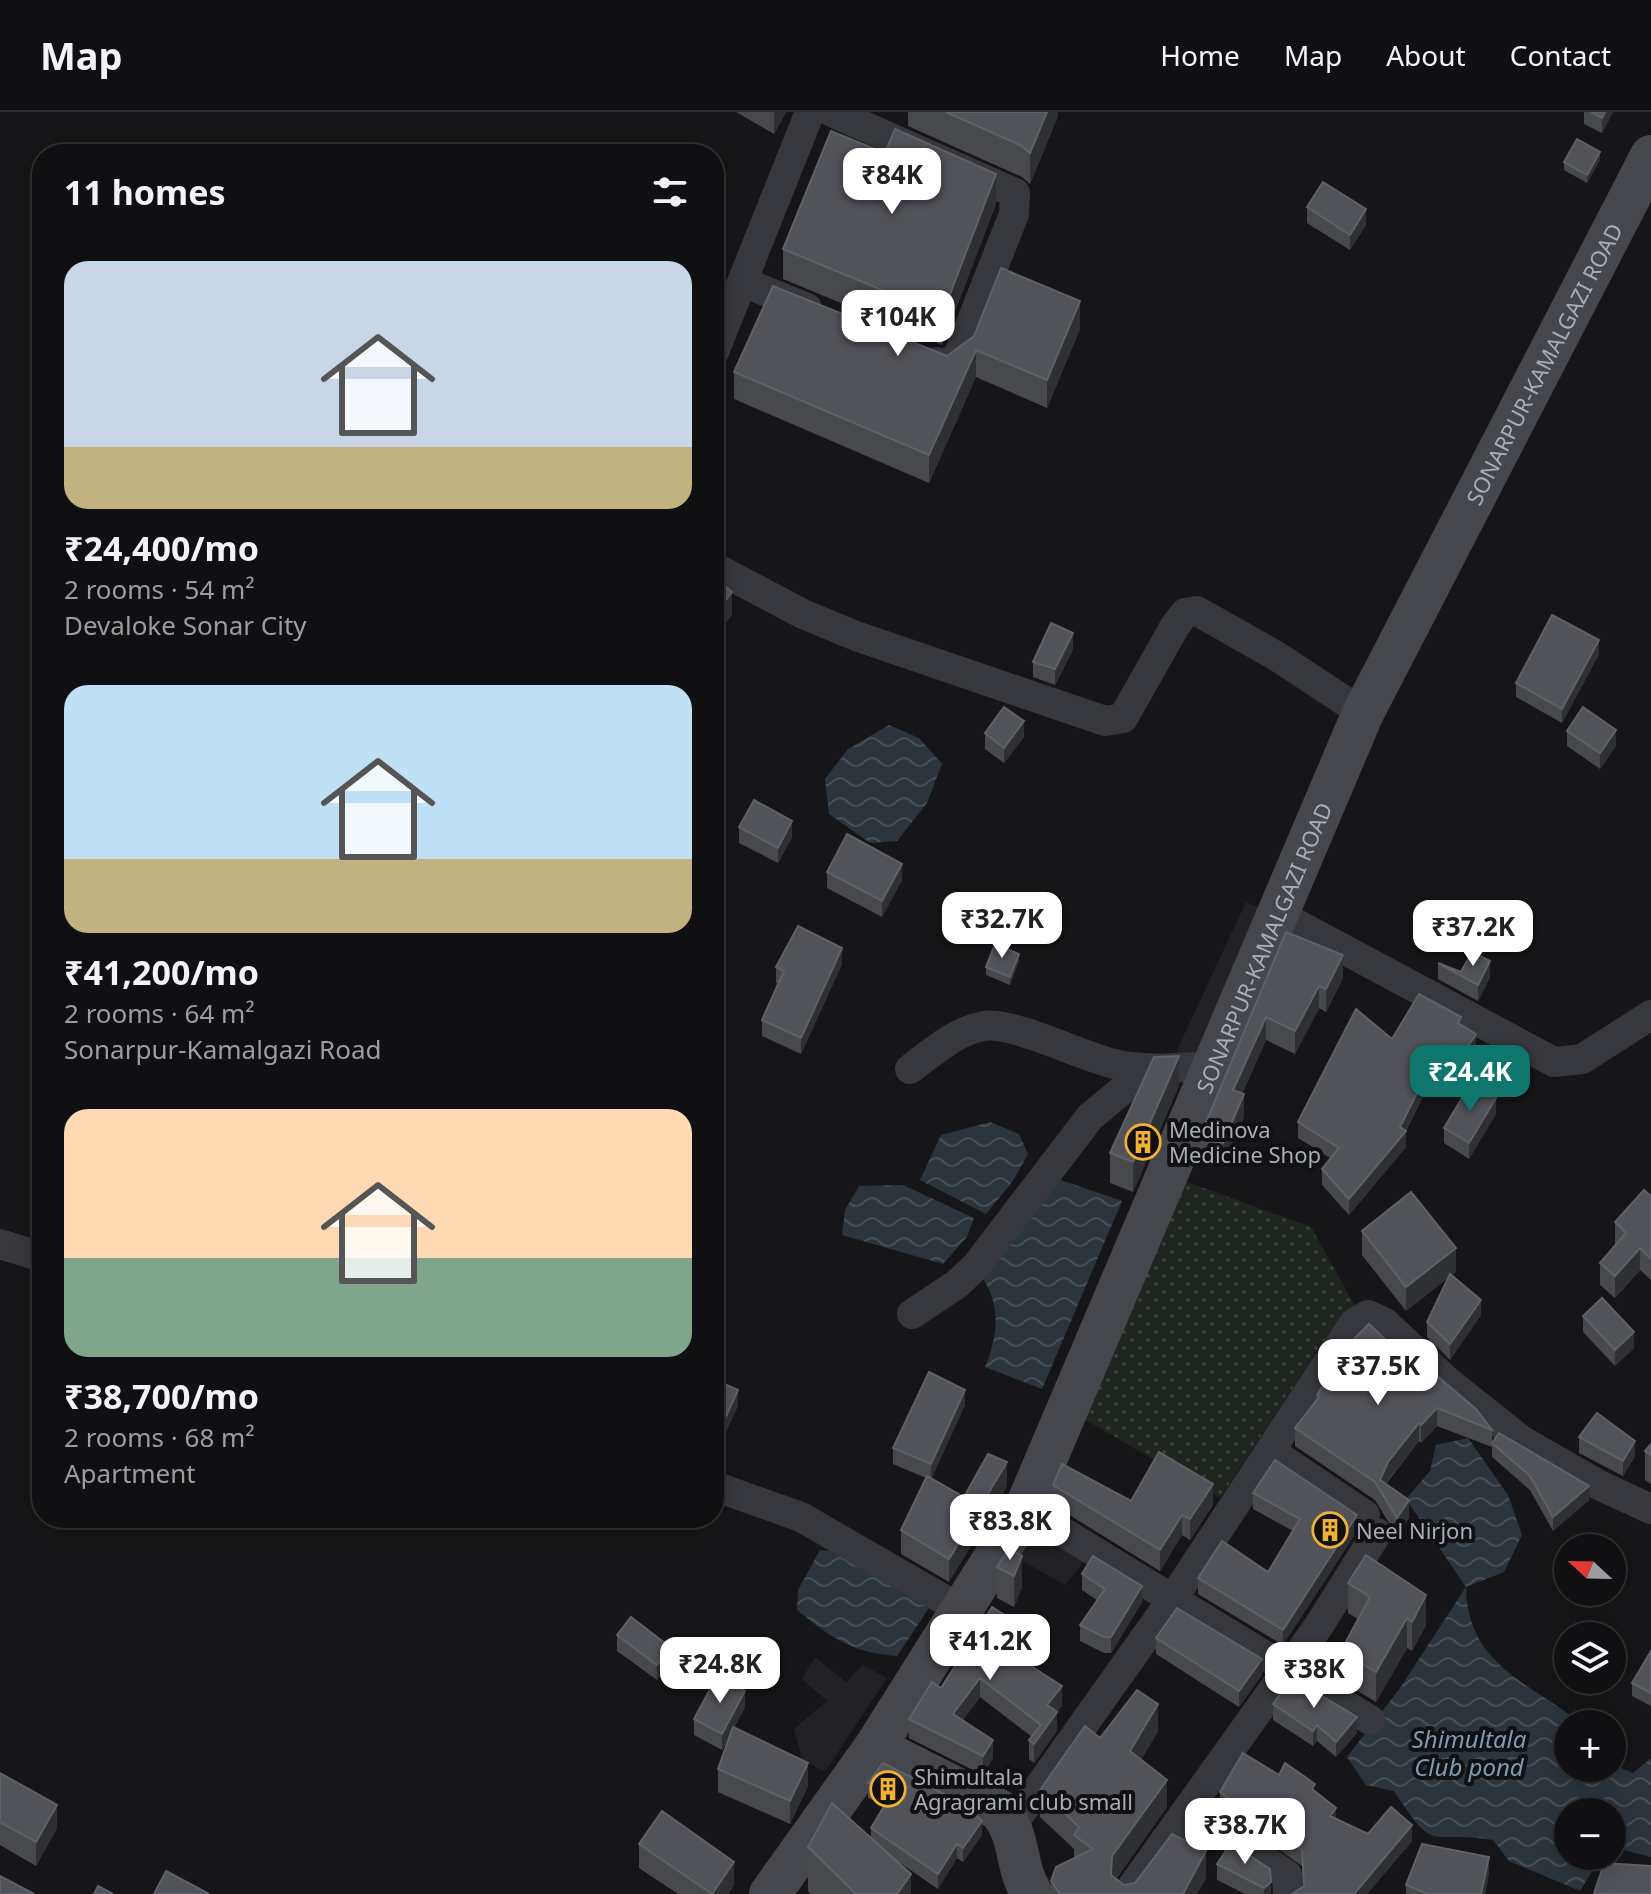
<!DOCTYPE html>
<html lang="en">
<head>
<meta charset="utf-8">
<style>
  body { margin:0; font-family:"Noto Sans",sans-serif; background:#1e1e20; color:#f1f3f6; height:100vh; display:flex; flex-direction:column; font-size:30px; white-space:nowrap }
  * { box-sizing:border-box; margin:0 }
  p { font-size:26px; color:#9c9d9f }
  .icon { flex:none; width:44px; height:44px; fill:none; stroke:currentColor; stroke-width:2; stroke-linecap:round; stroke-linejoin:round }
  .map { position:relative; flex:1; overflow:hidden }
  .side { position:absolute; left:32px; top:32px; width:692px; height:1384px; display:flex; flex-direction:column; background:#101012; border-radius:32px; box-shadow:0 4px 20px #0003,0 0 0 2px #303032 }
  .side>* { flex:none }
  .needle { width:52px; rotate:292deg }
  .buttons { position:absolute; left:1554px; top:1422px; display:grid; gap:16px }
  .buttons a { display:grid; place-items:center; width:72px; height:72px; border-radius:50%; background:#101012; box-shadow:0 4px 20px #0003,0 0 0 2px #303032; font-size:40px }
  .price { position:absolute; translate:-50% -68px; padding:0 18px; border-radius:16px; background:#fff; color:#222; font-size:26px; line-height:52px; filter:drop-shadow(0 2px 4px #0008) }
  .price::after { content:''; position:absolute; left:50%; top:48px; width:24px; height:18px; margin-left:-12px; background:inherit; clip-path:polygon(0 0,100% 0,50% 100%) }
  .price.current { background:#0f766e; color:#fff }
  ul { padding:0; list-style:none }
  li { display:grid; align-content:center; gap:16px; height:424px; padding:0 32px }
  li span { display:grid; place-items:center; height:248px; border-radius:24px; color:#555 }
  li>.icon { margin-inline-start:auto }
  span .icon { width:144px; height:144px; fill:#fffc; stroke-width:1 }
  li b { font-size:34px }
  h2 { display:flex; justify-content:space-between; align-items:center; height:96px; padding:0 32px; font-size:34px }
  header { display:flex; align-items:center; gap:48px; box-sizing:border-box; height:112px; padding:0 40px; background:#101012; border-bottom:2px solid #303032 }
  header strong { font-size:38px }
  nav { display:flex; gap:44px; margin-inline-start:auto; font-size:28px }
  .map>svg:first-child { display:block }
  .built { fill:#222225 }
  .green { fill:url(#green-dots) }
  .water { fill:url(#water-waves) }
  .lines { fill:none; stroke-linecap:round; stroke-linejoin:round }
  .street { stroke:#37383d; stroke-width:30 }
  .secondary { stroke:#45474d; stroke-width:42 }
  .wall { fill:#47494d }
  .shaded-wall { fill:#2f3033 }
  .building { fill:#525359; stroke:#5f6168; stroke-width:2 }
  .labels { text-anchor:middle; dominant-baseline:central; stroke-width:8; stroke-linejoin:round; paint-order:stroke }
  .street-label { font-size:22px; fill:#a8adb8; stroke:#111113 }
  .poi-label { font-size:22px; fill:#a8adb8; stroke:#111113; text-anchor:start }
  .water-label { font-size:24px; font-style:italic; fill:#7f9bb3; stroke:#111113 }
</style>
</head>
<body>
<header>
<strong>Map</strong>
<nav><a>Home</a><a>Map</a><a>About</a><a>Contact</a></nav>
</header>
<div class="map">
<svg width="1651" height="1782" viewBox="0 0 1651 1782">
  <defs>
    <pattern id="green-dots" width="8" height="8" patternUnits="userSpaceOnUse" patternTransform="scale(2)"><rect width="8" height="8" fill="#1e261f"/><path d="M2 2h.1M6 6h.1" fill="none" stroke="#3c433d" stroke-width="1.8" stroke-linecap="round"/></pattern>
    <pattern id="water-waves" width="16" height="10" patternUnits="userSpaceOnUse" patternTransform="scale(2)"><rect width="16" height="10" fill="#2c353c"/><path d="M0 5q4-4 8 0t8 0" fill="none" stroke="#485056"/></pattern>
  </defs>
  <rect width="100%" height="100%" fill="#161618"/>
  <!-- built -->
  <path class="built" d="M1246,790L1261,796L1193,947L1176,940Z
    M1030,1413L1088,1445L1065,1473L1012,1443Z
    M815,1545L846,1570L863,1553L887,1566L825,1660L802,1647L794,1617L827,1589L802,1567Z"/>
  <!-- green -->
  <path class="green" d="M1176,1066L1311,1115L1355,1194L1335,1212L1220,1386L1079,1304Z"/>
  <!-- water -->
  <path class="water" d="M889,613L919,626L942,652L927,691L897,729L870,731L829,702L825,667L848,637Z
    M990,1010L1019,1022L1028,1042L1013,1069L986,1102L920,1068L941,1023Z
    M1055,1066L1122,1089L1042,1277L985,1255C999,1221 1001,1192 980,1162Z
    M903,1073L974,1106L967,1125L943,1152L842,1123L845,1098L859,1074Z
    M1468,1326L1508,1383L1522,1423L1504,1460L1466,1475C1467,1553 1530,1571 1582,1612H1568V1656H1612V1652L1633,1661L1651,1646V1745L1623,1738L1612,1742V1700H1568V1744H1605L1600,1746L1580,1779L1509,1749L1493,1728C1427,1717 1437,1745 1394,1679L1366,1673L1347,1645L1400,1576L1466,1475L1406,1387L1430,1359L1436,1333Z
    M820,1438L839,1440L931,1493L897,1544C853,1541 831,1526 797,1498L798,1478Z"/>
  <g class="lines">
    <!-- street -->
    <path class="street" d="M832,0L1015,81L1014,102L958,244L945,254L936,250
      M743,170L807,196
      M714,240L810,0
      M714,455L803,502L856,524L1105,609L1123,606L1175,514L1185,501L1197,499L1278,545L1363,601
      M1278,802L1554,950L1582,947L1651,903
      M910,957C933,940 955,919 984,914C1012,909 1083,945 1115,952C1147,960 1182,955 1214,954
      M0,1132L42,1145
      M912,1202L957,1172L977,1153L1090,1005L1149,956
      M1270,1339L1365,1403
      M714,1374L801,1405L962,1498
      M1025,1397L1370,1608
      M1189,1697L1287,1763L1288,1782
      M1012,1713L1174,1485L1354,1211L1368,1203L1384,1210L1447,1269L1521,1328L1601,1374L1651,1397
      M1127,1782L1318,1515L1377,1421"/>
    <!-- secondary -->
    <g class="secondary">
      <path d="M875,1635L999,1698C1022,1724 1014,1754 1032,1782"/>
      <path id="s1" d="M770,1782L875,1635L1025,1397L1363,601L1651,44"/>
    </g>
  </g>
  <!-- wall -->
  <path class="wall" d="M736,0H786L774,22Z
    M908,0H1058V4L1030,72L1022,65L908,14Z
    M1584,0H1613L1602,21L1584,12Z
    M1600,48L1587,71L1564,58V50Z
    M996,92L942,233L783,167V137Z
    M1307,95L1366,113L1350,138L1307,111Z
    M1080,217L1047,296L976,265L929,371L734,287V260L947,244Z
    M1073,537L1055,573L1033,565V550Z
    M1599,542L1562,611L1516,585V571Z
    M1567,619L1616,634L1600,657L1567,634Z
    M985,621L1024,625L1004,651L985,637Z
    M739,715L792,725L778,751L739,731Z
    M827,760L902,768L882,805L827,776Z
    M1286,820L1343,866L1326,900L1319,896L1295,942L1266,928L1242,982L1244,1005L1223,1054L1199,1049V1027Z
    M1019,849L1010,873L986,863V855Z
    M1438,851L1461,860L1490,865L1478,889L1438,867Z
    M842,852L801,942L762,924V908L779,872L776,871V855Z
    M1461,912L1476,937L1461,961L1441,948L1406,1019V1035L1349,1103L1322,1073V1057L1330,1046L1298,1026V1010L1392,927Z
    M1179,974L1133,1080L1110,1071V1041Z
    M1496,1002L1469,1047L1444,1031V1016Z
    M1651,1084V1168L1640,1158L1615,1186L1600,1173V1151L1616,1133L1615,1132V1110Z
    M1362,1119L1456,1160L1451,1163L1481,1203L1450,1248L1427,1225V1210L1448,1166L1406,1199L1362,1143Z
    M1583,1204L1634,1236L1615,1254L1583,1220Z
    M1407,1248L1492,1318V1330L1589,1388L1553,1419L1530,1378L1492,1345V1335L1437,1314L1421,1331L1419,1329L1386,1372L1409,1406L1397,1424L1375,1388L1295,1334V1316L1317,1288V1283Z
    M965,1293L931,1367L964,1385L1007,1374L949,1470L901,1442V1418L926,1366L893,1352V1336Z
    M1579,1325L1635,1344L1623,1364L1579,1341Z
    M1651,1332V1372L1645,1368V1339Z
    M1053,1373L1131,1389L1213,1393L1190,1428L1182,1423L1160,1459L1053,1393Z
    M1253,1381L1357,1419L1283,1533L1198,1482V1466L1268,1460L1293,1419L1253,1397Z
    M1009,1436L1022,1475L1014,1495L997,1486V1455Z
    M1082,1462L1142,1490L1111,1541H1104L1080,1529V1513L1097,1488L1082,1478Z
    M1348,1471L1426,1513L1412,1539L1407,1536L1376,1590L1341,1569V1539L1358,1507L1348,1501Z
    M617,1523L670,1551L657,1568L617,1539Z
    M1156,1526L1262,1563L1239,1595L1156,1542Z
    M1651,1539V1594L1632,1584V1571Z
    M1042,1545L1034,1556L1062,1593L1057,1600V1619L1034,1651L1029,1647V1628L1032,1625L980,1585L963,1608L993,1646L983,1663L909,1626V1607L941,1576Z
    M1273,1592L1357,1621L1336,1645L1317,1629L1313,1634L1273,1608Z
    M745,1595L734,1616L808,1674L790,1712L718,1680V1657L731,1622L722,1638L694,1623V1607Z
    M1158,1619L1141,1648L1167,1695L1116,1767L1124,1773L1206,1766L1197,1782H1051V1769L1074,1747V1737L1040,1705V1678L1100,1626Z
    M0,1661L57,1716L36,1754L0,1733Z
    M1279,1663L1315,1679L1336,1707L1368,1722L1412,1729L1367,1782H1292L1303,1774L1302,1754L1220,1696V1680Z
    M868,1671L982,1723L963,1750L957,1746L938,1777L893,1746L911,1782H810L808,1779V1735L871,1726V1716L885,1693L868,1686Z
    M1231,1731L1271,1782H1245L1217,1768V1752Z
    M639,1732L734,1773L728,1782H678L639,1756Z
    M1489,1761L1485,1782H1406V1773Z"/>
  <!-- shaded-wall -->
  <path class="shaded-wall" d="M774,0H786L774,22Z
    M1047,0H1058V4L1030,72V41Z
    M1605,0H1613L1602,21V6Z
    M1600,40V48L1587,71V63Z
    M996,62V92L942,233V203Z
    M1366,97V113L1350,138V123Z
    M1080,189V217L1047,296V268Z
    M976,238V265L929,371V343Z
    M732,480V503L714,527V503Z
    M1073,521V537L1055,573V557Z
    M1599,528V542L1562,611V597Z
    M1024,609V625L1004,651V636Z
    M1616,618V634L1600,657V641Z
    M792,709V725L778,751V736Z
    M902,752V768L882,805V789Z
    M842,836V852L801,942V926Z
    M1019,842V849L1010,873V865Z
    M1343,843V866L1326,900V877Z
    M1490,849V865L1478,889V873Z
    M1319,874V896L1295,942V919Z
    M1266,905V928L1233,1001V978Z
    M1476,922V937L1461,961V945Z
    M1441,933V948L1405,1020L1406,1019V1035L1349,1103V1087L1400,1015Z
    M1179,944V974L1133,1080V1050Z
    M1244,982V1005L1223,1054V1031Z
    M1496,986V1002L1469,1047V1031Z
    M1456,1136V1160L1406,1199V1175Z
    M1640,1136V1158L1615,1186V1164Z
    M1481,1188V1203L1450,1248V1232Z
    M1634,1220V1236L1615,1254V1238Z
    M738,1278V1294L714,1347V1331Z
    M965,1278V1293L931,1368V1352Z
    M1437,1296V1314L1421,1331V1313Z
    M1419,1311V1329L1388,1368L1382,1381L1380,1368L1388,1350Z
    M1635,1329V1344L1623,1364V1349Z
    M1007,1350V1374L949,1470V1447Z
    M1213,1372V1393L1190,1428V1407Z
    M1589,1374V1388L1553,1419V1405Z
    M1409,1388V1406L1397,1424V1406Z
    M1182,1403V1423L1160,1459V1438Z
    M1357,1403V1419L1283,1533V1518Z
    M1022,1444V1475L1014,1495V1464Z
    M1142,1474V1490L1111,1541V1525Z
    M1426,1483V1513L1412,1539V1510Z
    M1407,1506V1536L1376,1590V1560Z
    M1042,1526V1545L1026,1570V1551Z
    M670,1535V1551L657,1568V1553Z
    M1262,1547V1563L1239,1595V1579Z
    M980,1566V1585L953,1621V1602Z
    M1062,1574V1593L1047,1612V1593Z
    M745,1579V1595L722,1638V1622Z
    M1158,1592V1619L1130,1666V1639Z
    M1057,1600V1619L1034,1651V1632Z
    M1357,1605V1621L1336,1645V1630Z
    M1317,1613V1629L1313,1634V1619Z
    M993,1628V1646L983,1663V1644Z
    M808,1651V1674L790,1712V1689Z
    M1167,1668V1695L1112,1772L1111,1763L1112,1744Z
    M57,1693V1716L36,1754V1730Z
    M1336,1696V1711L1330,1704Z
    M982,1709V1723L963,1750V1736Z
    M1412,1713V1729L1367,1782H1354Z
    M957,1732V1746L938,1777V1762Z
    M1206,1739V1766L1197,1782H1183Z
    M1489,1745V1761L1485,1782H1481Z
    M734,1750V1773L728,1782H712Z
    M911,1762V1782H897Z
    M1271,1770V1782H1264V1776Z"/>
  <!-- building -->
  <path class="building" d="M946,0H1047L1030,41L1022,34Z
    M1591,0H1605L1602,6Z
    M895,17L996,62L942,203L783,137L831,19L885,41Z
    M1577,27L1600,40L1587,63L1564,50Z
    M1323,70L1366,97L1350,123L1307,95Z
    M1001,156L1080,189L1047,268L976,238L929,343L734,260L773,174L947,244L974,224Z
    M714,466L732,480L714,503Z
    M1552,503L1599,528L1562,597L1516,571Z
    M1051,511L1073,521L1055,557L1033,550Z
    M1004,595L1024,609L1004,636L985,621Z
    M1583,595L1616,618L1600,641L1567,619Z
    M754,688L792,709L778,736L739,715Z
    M847,722L902,752L882,789L827,760Z
    M798,814L842,836L801,926L762,908L784,859L776,855Z
    M1286,820L1343,843L1326,877L1319,874L1295,919L1266,905L1233,978L1244,982L1223,1031L1199,1027Z
    M995,832L1019,842L1010,865L986,855Z
    M1472,840L1490,849L1478,873L1438,851L1461,860Z
    M1419,882L1461,905L1458,911L1476,922L1461,945L1441,933L1400,1015L1406,1019L1349,1087L1322,1057L1339,1036L1298,1010L1356,897L1392,927Z
    M1179,944L1133,1050L1110,1041L1154,945Z
    M1471,971L1496,986L1469,1031L1444,1016Z
    M1644,1078L1651,1084V1147L1640,1136L1615,1164L1600,1151L1626,1121L1615,1110Z
    M1411,1080L1456,1136L1406,1175L1362,1119Z
    M1450,1162L1481,1188L1450,1232L1427,1210Z
    M1602,1186L1634,1220L1615,1238L1583,1204Z
    M1369,1212L1407,1248L1411,1242L1476,1297L1492,1318L1437,1296L1421,1313L1419,1311L1388,1350L1380,1368L1409,1388L1397,1406L1375,1370L1295,1316L1319,1285L1317,1283L1351,1230Z
    M929,1260L965,1278L931,1352L893,1336Z
    M716,1268L738,1278L714,1331V1273Z
    M1597,1301L1635,1329L1623,1349L1579,1325Z
    M1499,1321L1589,1374L1553,1405L1530,1364L1492,1331Z
    M1651,1332V1343L1645,1339Z
    M1159,1340L1213,1372L1190,1407L1182,1403L1160,1438L1053,1373L1062,1352L1131,1389Z
    M988,1342L1007,1350L949,1447L901,1418L927,1364L964,1385Z
    M1275,1348L1357,1403L1283,1518L1198,1466L1222,1429L1268,1460L1300,1407L1253,1381Z
    M1009,1436L1022,1444L1014,1464L997,1455Z
    M1366,1443L1426,1483L1412,1510L1407,1506L1376,1560L1341,1539L1370,1485L1348,1471Z
    M1093,1444L1142,1474L1111,1525H1104L1080,1513L1105,1477L1082,1462Z
    M992,1495L1042,1526L1026,1551L1062,1574L1047,1593L1057,1600L1034,1632L1029,1628L1041,1613L980,1566L953,1602L993,1628L983,1644L909,1607L932,1570L941,1576Z
    M1177,1496L1262,1547L1239,1579L1156,1526Z
    M631,1505L670,1535L657,1553L617,1523Z
    M1651,1539V1581L1632,1571Z
    M717,1564L745,1579L722,1622L694,1607Z
    M1292,1566L1357,1605L1336,1630L1317,1613L1313,1619L1273,1592Z
    M1137,1578L1158,1592L1130,1639L1167,1668L1112,1744L1111,1763L1124,1773L1135,1771L1172,1722L1206,1739L1183,1782H1060L1051,1769L1056,1755L1093,1737L1074,1723L1079,1715L1040,1678L1085,1614L1100,1626Z
    M733,1615L808,1651L790,1689L718,1657Z
    M1243,1641L1279,1663L1285,1651L1315,1672L1312,1677L1336,1696L1330,1704L1368,1722L1391,1695L1412,1713L1354,1782H1292L1304,1774L1302,1738L1220,1680Z
    M883,1651L962,1691L982,1709L963,1736L957,1732L938,1762L871,1716L892,1681L868,1671Z
    M0,1661L57,1693L36,1730L0,1710Z
    M832,1691L911,1762L897,1782H856L808,1735Z
    M662,1699L734,1750L712,1782L639,1732Z
    M1231,1731L1270,1757L1271,1770L1264,1776L1217,1752Z
    M1422,1732L1489,1745L1481,1782H1428L1406,1773Z
    M1604,1751L1651,1754V1782H1594Z
    M166,1759L209,1782H154Z
    M0,1764L34,1782H0Z
    M98,1774L113,1782H94Z"/>
  <!-- icons -->
  <defs>
    <symbol id="building-ring" viewBox="-11 -11 22 22"><circle r="9.5" fill="#111113" stroke="#f2b134" stroke-width="1.5"/><path d="M-4-6H4V6H1V3H-1V6H-4ZM-2.5-4.3h1.7v1.8h-1.7ZM.8-4.3h1.7v1.8H.8ZM-2.5-1h1.7V.8h-1.7ZM.8-1h1.7V.8H.8Z" fill="#f2b134"/></symbol>
  </defs>
  <g fill-rule="evenodd">
    <use href="#building-ring" x="1123" y="1010" width="40" height="40"/>
    <use href="#building-ring" x="1310" y="1398" width="40" height="40"/>
    <use href="#building-ring" x="868" y="1657" width="40" height="40"/>
  </g>
  <g class="labels">
    <!-- street labels -->
    <g class="street-label">
      <text stroke="none"><textPath href="#s1" startOffset="1720">SONARPUR-KAMALGAZI ROAD</textPath></text>
      <text stroke="none"><textPath href="#s1" startOffset="1072">SONARPUR-KAMALGAZI ROAD</textPath></text>
    </g>
    <!-- poi labels -->
    <g class="poi-label">
      <text x="1169" y="1017">Medinova<tspan x="1169" dy="25">Medicine Shop</tspan></text>
      <text x="1356" y="1418">Neel Nirjon</text>
      <text x="914" y="1664">Shimultala<tspan x="914" dy="25">Agragrami club small</tspan></text>
    </g>
    <!-- water labels -->
    <g class="water-label">
      <text x="1469" y="1626">Shimultala<tspan x="1469" dy="28">Club pond</tspan></text>
    </g>
  </g>
</svg>
<div class="buttons">
<a><svg class="needle" viewBox="-14 -14 28 28"><path d="M0-13l5 13h-10z" fill="#e53935"/><path d="M0 13l5-13h-10z" fill="#9c9d9f"/></svg></a>
<a><svg class="icon" aria-label="layers" viewBox="0 0 24 24"><path d="M12 4l9 5-9 5-9-5zM3 14l9 5 9-5"/></svg></a>
<a>+</a>
<a>−</a>
</div>
<b class="price" style="left:892px;top:104px">₹84K</b>
<b class="price" style="left:898px;top:246px">₹104K</b>
<b class="price" style="left:1002px;top:848px">₹32.7K</b>
<b class="price" style="left:1473px;top:856px">₹37.2K</b>
<b class="price current" style="left:1470px;top:1001px">₹24.4K</b>
<b class="price" style="left:1378px;top:1295px">₹37.5K</b>
<b class="price" style="left:1010px;top:1450px">₹83.8K</b>
<b class="price" style="left:990px;top:1570px">₹41.2K</b>
<b class="price" style="left:720px;top:1593px">₹24.8K</b>
<b class="price" style="left:1314px;top:1598px">₹38K</b>
<b class="price" style="left:1245px;top:1754px">₹38.7K</b>
<section class="side">
<h2>11 homes<svg class="icon" aria-label="filters" viewBox="0 0 24 24"><path d="M4 7h16M4 17h16"/><circle cx="9" cy="7" r="2"/><circle cx="15" cy="17" r="2"/></svg></h2>
<ul>
<li><span style="background:linear-gradient(#c9d6e8 75%,#c2b280 0)"><svg class="icon" aria-label="home" viewBox="0 0 24 24"><path d="M3 11l9-7 9 7M6 9v11h12V9"/></svg></span><div><b>₹24,400/mo</b><p>2 rooms · 54 m²</p><p>Devaloke Sonar City</p></div></li>
<li><span style="background:linear-gradient(#bfe0f5 70%,#c2b280 0)"><svg class="icon" aria-label="home" viewBox="0 0 24 24"><path d="M3 11l9-7 9 7M6 9v11h12V9"/></svg></span><div><b>₹41,200/mo</b><p>2 rooms · 64 m²</p><p>Sonarpur-Kamalgazi Road</p></div></li>
<li><span style="background:linear-gradient(#ffd9b3 60%,#7fa58c 0)"><svg class="icon" aria-label="home" viewBox="0 0 24 24"><path d="M3 11l9-7 9 7M6 9v11h12V9"/></svg></span><div><b>₹38,700/mo</b><p>2 rooms · 68 m²</p><p>Apartment</p></div></li>
</ul>
</section>
</div>
</body>
</html>
